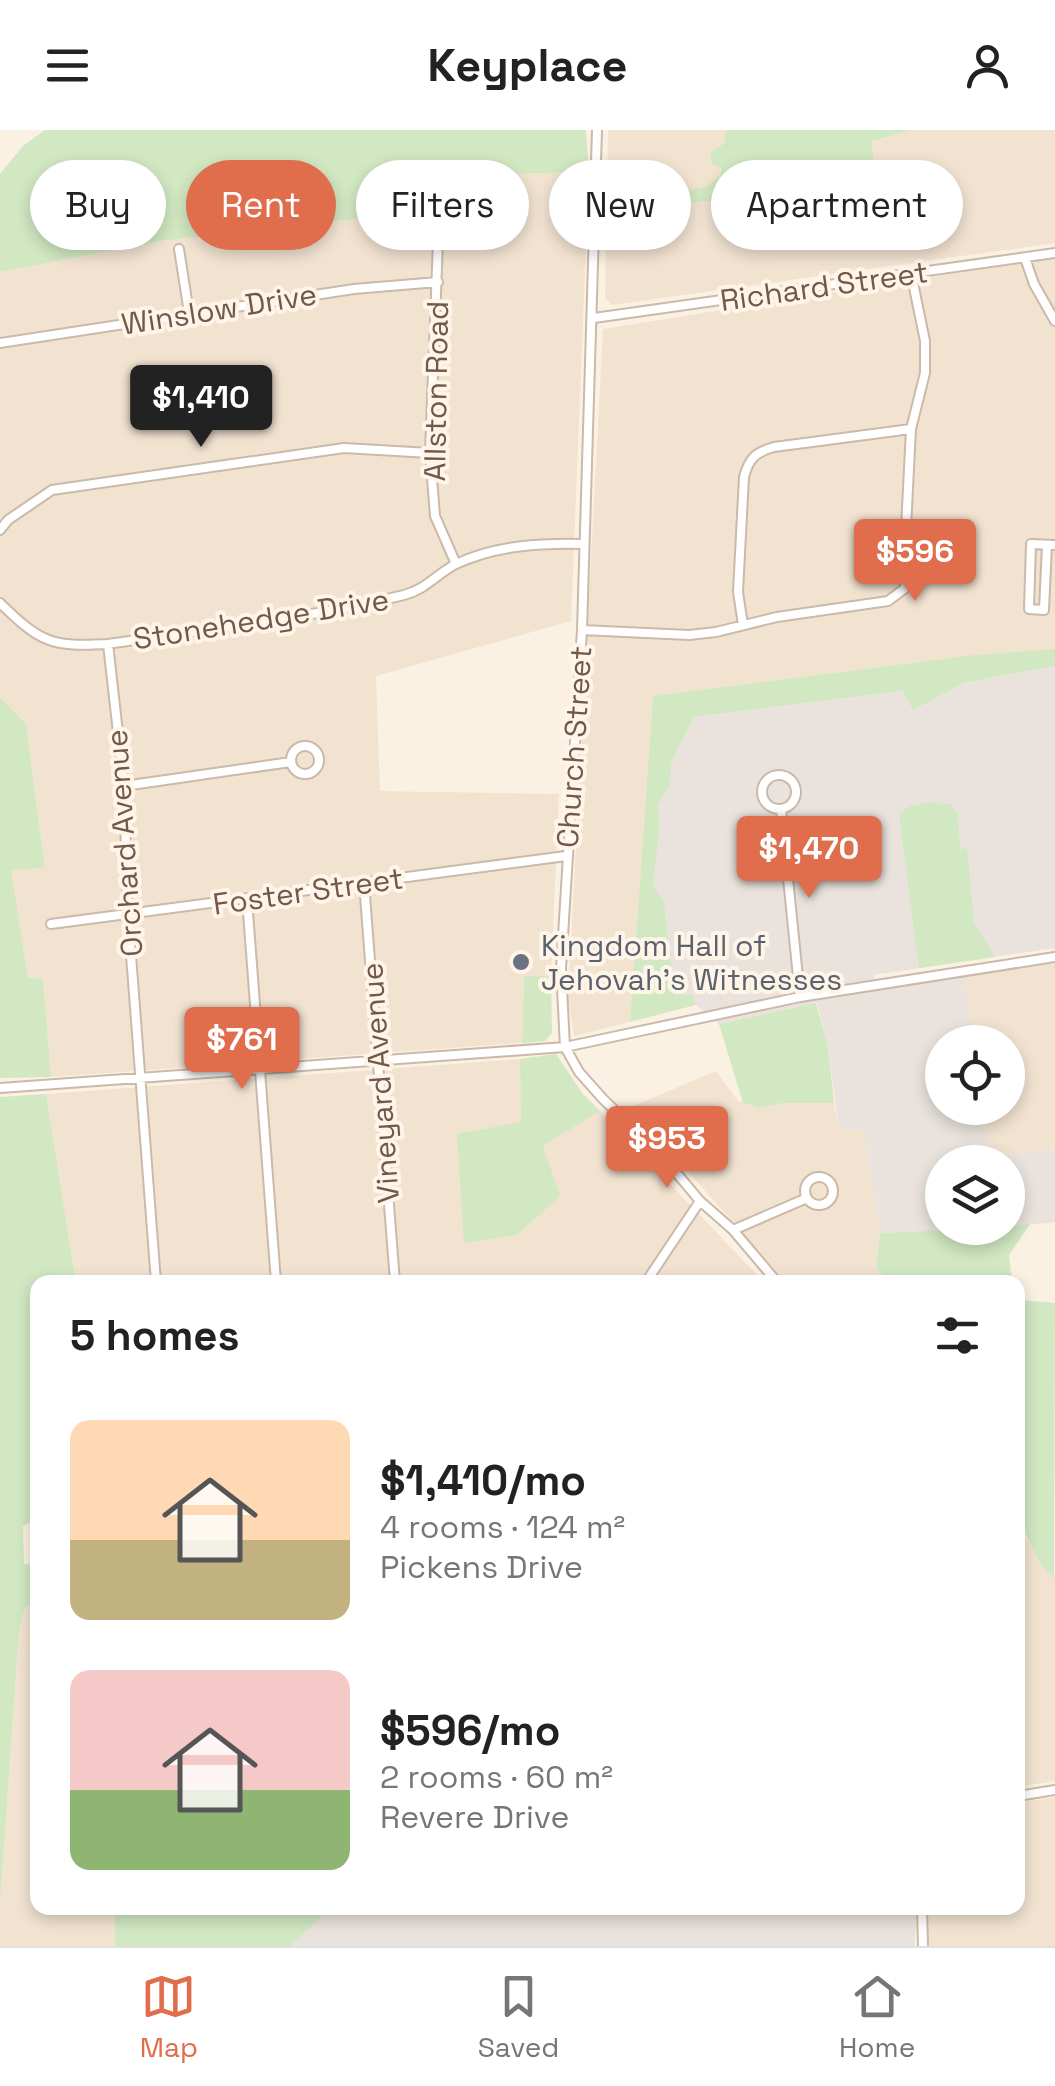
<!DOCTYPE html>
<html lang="en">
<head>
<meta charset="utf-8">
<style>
  body { margin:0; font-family:"Space Grotesk",sans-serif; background:#f2f2f2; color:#222; height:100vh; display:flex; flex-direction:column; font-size:38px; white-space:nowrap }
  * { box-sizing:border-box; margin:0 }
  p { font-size:32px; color:#767676 }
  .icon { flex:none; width:55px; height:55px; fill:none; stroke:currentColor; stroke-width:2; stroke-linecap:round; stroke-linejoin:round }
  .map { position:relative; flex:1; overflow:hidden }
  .panel { position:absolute; left:30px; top:1145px; width:995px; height:640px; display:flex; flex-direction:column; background:#fff; border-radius:20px; box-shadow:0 5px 15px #0003 }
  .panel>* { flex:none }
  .guide { position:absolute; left:30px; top:30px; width:995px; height:90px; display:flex; gap:20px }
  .controls { position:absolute; left:925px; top:895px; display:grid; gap:20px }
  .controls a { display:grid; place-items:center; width:100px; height:100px; border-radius:50%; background:#fff; box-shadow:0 5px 15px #0003; font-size:50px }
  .price { position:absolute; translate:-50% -85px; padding:0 22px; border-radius:10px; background:#e06d4c; color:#fff; font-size:32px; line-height:65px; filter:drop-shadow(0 2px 5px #0008) }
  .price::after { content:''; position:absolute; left:50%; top:60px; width:30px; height:22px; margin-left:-15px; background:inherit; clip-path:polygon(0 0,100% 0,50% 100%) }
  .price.on { background:#222; color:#fff }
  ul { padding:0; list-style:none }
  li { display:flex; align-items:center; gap:30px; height:250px; padding:0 40px }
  li span { display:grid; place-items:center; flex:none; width:280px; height:200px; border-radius:20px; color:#555 }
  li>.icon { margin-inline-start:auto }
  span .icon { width:120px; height:120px; fill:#fffc; stroke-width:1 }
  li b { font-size:42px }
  h2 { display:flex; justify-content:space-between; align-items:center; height:120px; padding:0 40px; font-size:42px }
  .pill { padding:0 35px; border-radius:45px; background:#fff; box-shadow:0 5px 15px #0003; font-size:35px; line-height:90px }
  .pill.on { background:#e06d4c; color:#fff }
  header { display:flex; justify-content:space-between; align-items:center; height:130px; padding:0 40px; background:#fff; font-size:45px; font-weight:600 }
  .tab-bar { display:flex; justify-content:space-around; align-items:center; height:140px; border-top:2px solid #e0e0e0; background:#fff; font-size:28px; color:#767676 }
  .tab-bar a { display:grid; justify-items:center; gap:5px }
  .tab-bar .on { color:#e06d4c }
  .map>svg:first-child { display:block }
  .residential { fill:#f2e3d1 }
  .industrial { fill:#eae3dd }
  .green { fill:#d1e8c2 }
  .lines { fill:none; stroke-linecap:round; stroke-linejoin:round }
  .minor-casing { stroke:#cbb9aa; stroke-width:12 }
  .minor { stroke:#fff; stroke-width:8 }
  .worship-dot { fill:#6b7280; stroke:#fef5e8; stroke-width:4 }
  .labels { text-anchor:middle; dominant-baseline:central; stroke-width:8; stroke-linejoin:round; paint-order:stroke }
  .street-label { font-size:30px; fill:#71584a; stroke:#fef5e8 }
  .worship-label { font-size:30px; fill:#5b616d; stroke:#fef5e8; text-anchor:start }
</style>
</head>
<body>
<header><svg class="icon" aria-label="menu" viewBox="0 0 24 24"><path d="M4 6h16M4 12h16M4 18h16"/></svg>Keyplace<svg class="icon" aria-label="person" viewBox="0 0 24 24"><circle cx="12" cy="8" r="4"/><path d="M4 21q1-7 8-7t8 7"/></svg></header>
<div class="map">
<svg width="1055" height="1816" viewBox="0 0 1055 1816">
  <rect width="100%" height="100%" fill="#fbf1e2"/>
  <!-- residential -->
  <path class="residential" d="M608,0H726L724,13L717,17L721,45L707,56L663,66L665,74L714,62L747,63L826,47L873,46L872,11L912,0H1055V113L612,175L605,169Z
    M589,42L571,491L376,546L380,661L559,664L551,846H524L522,913L51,947L43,850L28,848L10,739L45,737L26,594L0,567V142L160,111L382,86L450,45Z
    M1055,127V519L973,525L653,566L630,892L574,906L568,868L603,199Z
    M1055,833V1019L989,1029L982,978H1008V912H973L964,845Z
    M520,929L522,992L517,1105L559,1066L543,1016L600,981L764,1152H76L46,964Z
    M716,941L738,971L760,978L783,973H834L839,1001L864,999L880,1103L876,1138L889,1152H786L631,977Z
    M1018,1390L1024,1406L1055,1447V1651L1018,1657Z
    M37,1472L38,1778H115V1816H0V1775L19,1501L25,1477Z
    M1055,1667V1816H928V1778H1018V1673Z"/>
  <!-- industrial -->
  <path class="industrial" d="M1055,536V818L873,845L879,857L964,845L973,912H942V978H982L989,1029L1055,1019V1092L1008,1097V1032H942V1098H1002L880,1103L864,1000L839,1001L828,916L817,873L719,894L696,875L691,865L674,863L664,770L653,756L660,696L658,675L669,657L672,631L694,587L904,561L913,579L963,553Z
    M352,1778H916L915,1816H291L324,1783Z"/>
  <!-- green -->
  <path class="green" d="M45,0H586L589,42L450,45L382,86L160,111L0,142V44L23,16Z
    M726,0H912L872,11L874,46L826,47L747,63L715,62L711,71L664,74L663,66L707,56L720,45L721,38L711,33V22L724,13Z
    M1055,519V536L963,553L913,580L903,561L694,587L672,631L669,657L658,675L660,696L653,756L664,770L674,863L692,865L696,875L630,892L653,566L973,525Z
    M0,567L26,594L45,738L11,740L28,848L43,849L51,947L0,948Z
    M930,672L952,675L958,684L960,719L967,718L974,792L995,827L919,838L899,684L910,676Z
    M524,846H551L552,903L545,911L522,913Z
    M816,873L828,916L834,973H783L760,978L743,973L719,894Z
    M556,924L583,964L600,981L543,1016L560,1066L517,1105L464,1113L457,1004L521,992L520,929Z
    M46,964L76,1152H38L37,1390L23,1396L24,1434L37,1435V1472L25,1477L19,1501L0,1775V967Z
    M1030,1094L1009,1125L1012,1152H889L876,1138L880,1103L996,1098Z
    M1018,1170L1055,1173L1054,1448L1042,1436L1018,1390Z
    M115,1778H352L324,1784L291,1816H115Z"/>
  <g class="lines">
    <defs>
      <path id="minor" d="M597,0L582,500L561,838L565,917L579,942L603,969L663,1027L700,1071L733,1100L777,1152
        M439,84L430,323L435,386L456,434
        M179,119L189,183
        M1025,128L1034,154L1055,191
        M594,188L1055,123
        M0,213L354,159L438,152
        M0,400L8,390L52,360L344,318L430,323
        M1047,415L1044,480L1029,479L1031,414L1055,415
        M0,473C41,513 51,517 108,514C207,499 307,489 404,465C425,460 438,443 456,434C496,415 542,413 584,414
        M743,495L738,462L744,347C749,328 756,322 774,317L911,299
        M582,500L689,505L716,502L777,487L888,471L904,459L909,442L906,398L911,299L925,243V211L911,143
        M108,514L124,656L128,786L156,1152
        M291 630a14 14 0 1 1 28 0a14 14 0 1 1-28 0Z
        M762 662a17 17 0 1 1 34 0a17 17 0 1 1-34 0Z
        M124,656L291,632
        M781,679L800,867
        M364,753L395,1152
        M247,769L276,1152
        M51,794L566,726
        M0,958L565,917L800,867L1055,827
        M805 1061a14 14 0 1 1 28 0a14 14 0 1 1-28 0Z
        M733,1100L807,1068
        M646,1152L700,1071
        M1018,1666L1055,1660
        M922,1778L923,1816"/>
    </defs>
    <!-- minor casing -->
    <use href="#minor" class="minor-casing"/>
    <!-- minor -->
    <use href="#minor" class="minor"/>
  </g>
  <!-- markers -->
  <circle class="worship-dot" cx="521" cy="832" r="10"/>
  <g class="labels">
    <!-- street labels -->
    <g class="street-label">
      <text transform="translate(824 156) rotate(-8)">Richard Street</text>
      <text transform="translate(219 179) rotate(-9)">Winslow Drive</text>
      <text transform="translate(436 261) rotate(-89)">Allston Road</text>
      <text transform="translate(261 489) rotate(-9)">Stonehedge Drive</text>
      <text transform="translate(574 617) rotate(-86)">Church Street</text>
      <text transform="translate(124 713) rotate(-94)">Orchard Avenue</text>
      <text transform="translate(308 761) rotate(-8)">Foster Street</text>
      <text transform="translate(380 953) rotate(-94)">Vineyard Avenue</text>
    </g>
    <!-- worship labels -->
    <g class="worship-label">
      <text x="541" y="815">Kingdom Hall of<tspan x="541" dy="34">Jehovah's Witnesses</tspan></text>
    </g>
  </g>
</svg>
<div class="controls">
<a><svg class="icon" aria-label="locate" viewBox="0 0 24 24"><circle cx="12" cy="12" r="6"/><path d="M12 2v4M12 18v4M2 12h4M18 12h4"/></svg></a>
<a><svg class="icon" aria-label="layers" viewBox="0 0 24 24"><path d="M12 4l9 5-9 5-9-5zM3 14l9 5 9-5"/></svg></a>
</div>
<b class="price on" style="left:201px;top:320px">$1,410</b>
<b class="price" style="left:915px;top:474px">$596</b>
<b class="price" style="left:809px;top:771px">$1,470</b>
<b class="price" style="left:242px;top:962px">$761</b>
<b class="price" style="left:667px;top:1061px">$953</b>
<div class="guide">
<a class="pill">Buy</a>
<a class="pill on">Rent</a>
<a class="pill">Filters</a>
<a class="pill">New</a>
<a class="pill">Apartment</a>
</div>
<section class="panel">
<h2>5 homes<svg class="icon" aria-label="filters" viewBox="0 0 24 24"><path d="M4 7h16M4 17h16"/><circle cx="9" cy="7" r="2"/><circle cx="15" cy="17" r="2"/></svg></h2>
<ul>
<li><span style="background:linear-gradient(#ffd9b3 60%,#c2b280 0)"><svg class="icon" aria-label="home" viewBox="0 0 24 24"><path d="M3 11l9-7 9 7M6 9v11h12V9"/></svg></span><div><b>$1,410/mo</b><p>4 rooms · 124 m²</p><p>Pickens Drive</p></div></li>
<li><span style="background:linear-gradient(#f6c9c9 60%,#8fb573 0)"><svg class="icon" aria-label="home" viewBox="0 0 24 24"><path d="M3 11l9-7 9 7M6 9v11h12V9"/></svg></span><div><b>$596/mo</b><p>2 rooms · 60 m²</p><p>Revere Drive</p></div></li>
</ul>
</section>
</div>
<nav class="tab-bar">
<a class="on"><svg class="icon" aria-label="map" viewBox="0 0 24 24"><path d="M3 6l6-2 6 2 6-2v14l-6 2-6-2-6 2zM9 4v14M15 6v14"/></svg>Map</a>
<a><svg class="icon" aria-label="saved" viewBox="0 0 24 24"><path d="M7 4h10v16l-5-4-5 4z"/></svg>Saved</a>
<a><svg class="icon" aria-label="home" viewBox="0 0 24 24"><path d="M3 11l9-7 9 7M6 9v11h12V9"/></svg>Home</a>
</nav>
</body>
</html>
